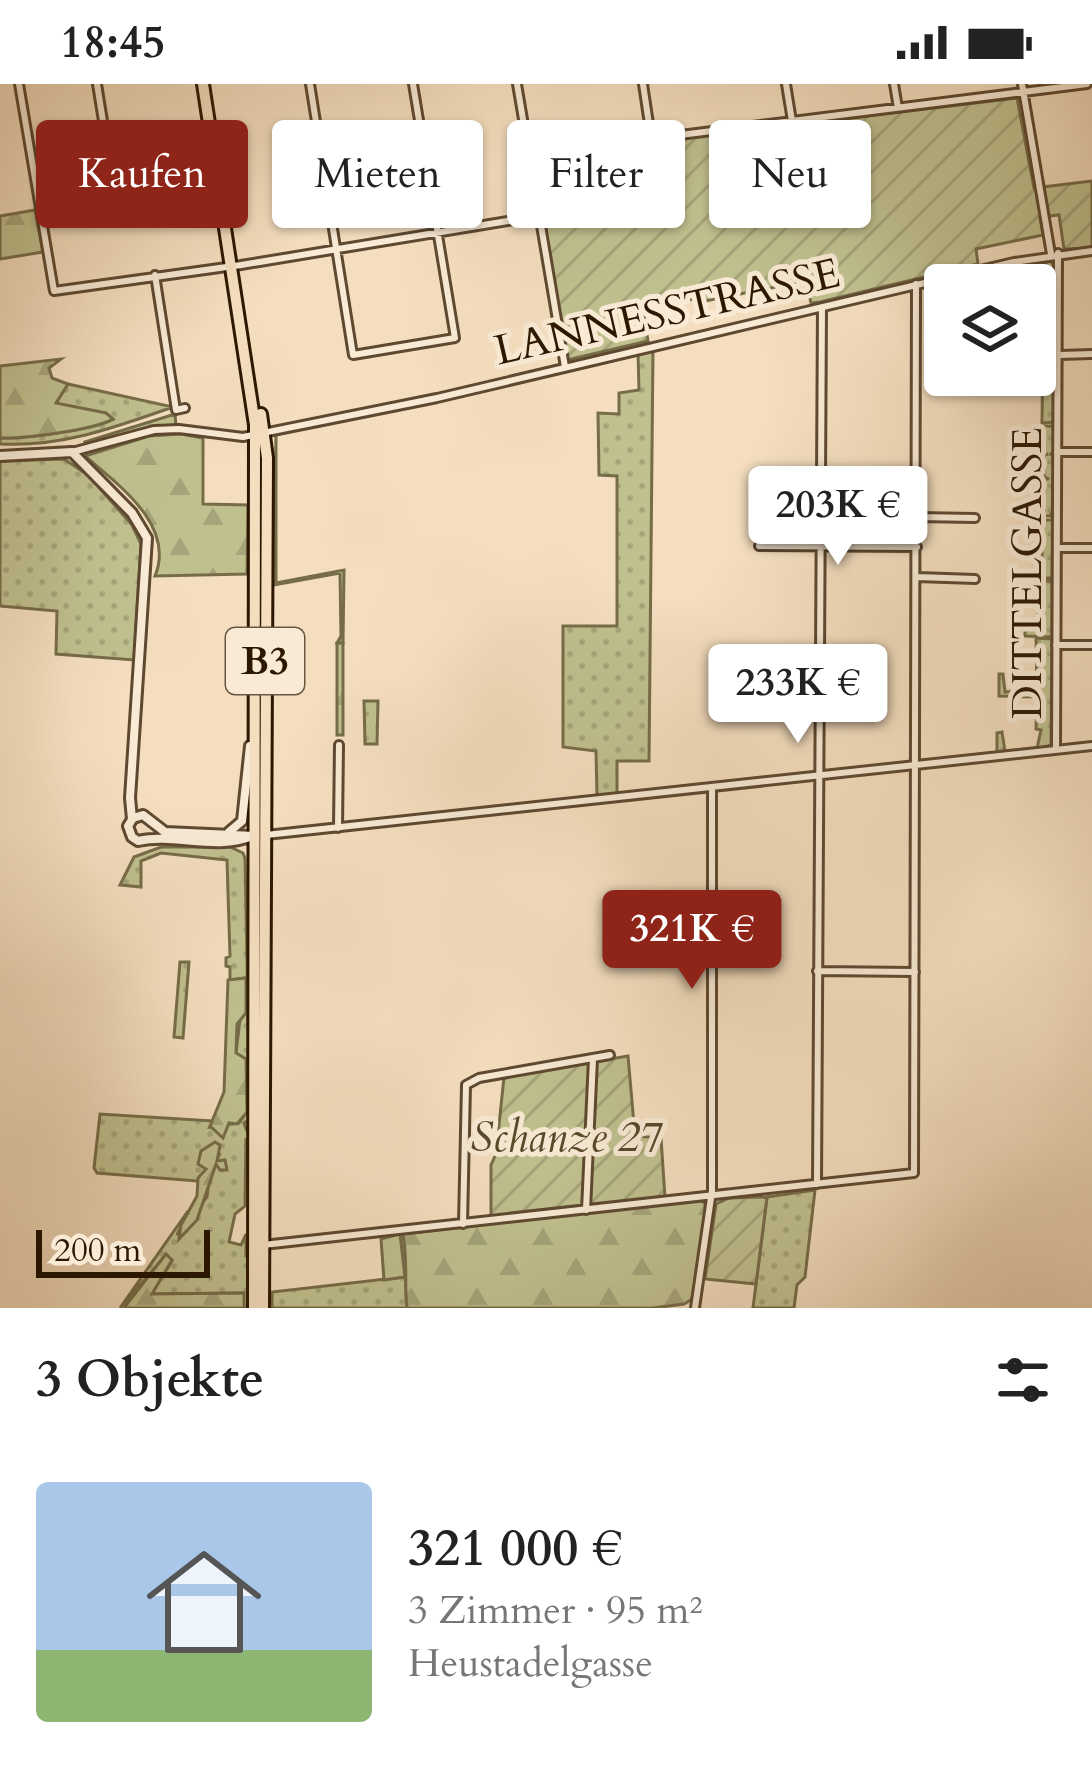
<!DOCTYPE html>
<html lang="de">
<head>
<meta charset="utf-8">
<style>
  body { margin:0; font-family:Cardo,serif; background:#f2f2f2; color:#222; height:100vh; display:flex; flex-direction:column; font-size:45px; white-space:nowrap }
  * { box-sizing:border-box; margin:0 }
  p { font-size:39px; color:#767676 }
  .icon { flex:none; width:66px; height:66px; fill:none; stroke:currentColor; stroke-width:2; stroke-linecap:round; stroke-linejoin:round }
  .map { position:relative; height:1224px; overflow:hidden }
  .details { display:flex; flex-direction:column; background:#fff; flex:1 }
  .details>* { flex:none }
  .guide { position:absolute; left:36px; top:36px; width:1020px; height:108px; display:flex; gap:24px }
  .controls { position:absolute; left:924px; top:180px; display:grid; gap:24px }
  .controls a { display:grid; place-items:center; width:132px; height:132px; border-radius:12px; background:#fff; box-shadow:0 3px 9px #0004; font-size:60px }
  .scale { position:absolute; left:36px; bottom:30px; width:174px; box-sizing:border-box; padding-left:12px; border:6px solid #2c1700; border-top:0; font-size:33px; line-height:42px; white-space:nowrap; color:#2c1700; -webkit-text-stroke:9px #f8ead5; paint-order:stroke }
  .price { position:absolute; translate:-50% -102px; padding:0 27px; border-radius:12px; background:#fff; color:#222; font-size:39px; line-height:78px; filter:drop-shadow(0 3px 6px #0008) }
  .price::after { content:''; position:absolute; left:50%; top:72px; width:36px; height:27px; margin-left:-18px; background:inherit; clip-path:polygon(0 0,100% 0,50% 100%) }
  .price.on { background:#8f2418; color:#fff }
  ul { padding:0; list-style:none }
  li { display:flex; align-items:center; gap:36px; height:300px; padding:0 36px }
  li+li { border-top:3px solid #e0e0e0 }
  li span { display:grid; place-items:center; flex:none; width:336px; height:240px; border-radius:12px; color:#555 }
  li>.icon { margin-inline-start:auto }
  span .icon { width:144px; height:144px; fill:#fffc; stroke-width:1 }
  li b { font-size:51px }
  h2 { display:flex; justify-content:space-between; align-items:center; height:144px; padding:0 36px; font-size:51px }
  .tag { padding:0 42px; border-radius:12px; background:#fff; box-shadow:0 3px 9px #0004; font-size:42px; line-height:108px }
  .tag.on { background:#8f2418; color:#fff }
  .status { display:flex; justify-content:space-between; align-items:center; height:84px; padding:0 60px; background:#fff; direction:ltr }
  .status svg { height:33px; fill:currentColor }
  .map>svg:first-child { display:block }
  .grass { fill:url(#grass-dots); stroke:#766c48; stroke-width:3 }
  .forest { fill:url(#forest-firs); stroke:#766c48; stroke-width:3 }
  .park { fill:#c0c08f; stroke:#766c48; stroke-width:3 }
  .garden { fill:url(#garden-furrows); stroke:#766c48; stroke-width:3 }
  .lines { fill:none; stroke-linecap:round; stroke-linejoin:round }
  .minor-casing { stroke:#5e4930; stroke-width:12 }
  .tertiary-casing { stroke:#5e4930; stroke-width:14 }
  .primary-casing { stroke:#2c1700; stroke-width:16 }
  .minor { stroke:#f8ead5; stroke-width:6 }
  .tertiary { stroke:#f8ead5; stroke-width:8 }
  .primary { stroke:#f4debf; stroke-width:10 }
  .labels { text-anchor:middle; dominant-baseline:central; stroke-width:10; stroke-linejoin:round; paint-order:stroke }
  .shield { fill:#f8ead5; stroke:#695640; stroke-width:3 }
  .shield-label { font-size:39px; font-weight:bold; fill:#2c1700 }
  .street-label { font-size:42px; fill:#2c1700; stroke:#f8ead5 }
  .park-label { font-size:42px; font-style:italic; fill:#584a2b; stroke:#f8ead5 }
</style>
</head>
<body>
<div class="status"><b>18:45</b><svg viewBox="0 0 49 12"><path d="M0 12V9h3v3zM5 12V6h3v6zM10 12V3h3v9zM15 12V0h3v12zM26 1h20v11H26zM47 4h2v5h-2z"/></svg></div>
<div class="map">
<svg width="1092" height="1224" viewBox="0 0 1092 1224">
  <defs>
    <pattern id="grass-dots" width="8" height="8" patternUnits="userSpaceOnUse" patternTransform="scale(3)"><rect width="8" height="8" fill="#c0c08f"/><path d="M2 2h.1M6 6h.1" fill="none" stroke="#a5a47a" stroke-width="1.8" stroke-linecap="round"/></pattern>
    <pattern id="forest-firs" width="22" height="20" patternUnits="userSpaceOnUse" patternTransform="scale(3)"><rect width="22" height="20" fill="#c0c08f"/><path d="M5 1l3.5 6h-7zM16 11l3.5 6h-7z" fill="#a5a47a"/></pattern>
    <pattern id="garden-furrows" width="10" height="10" patternUnits="userSpaceOnUse" patternTransform="scale(3)"><rect width="10" height="10" fill="#c0c08f"/><path d="M-1 1l2-2M0 10L10 0M9 11l2-2" fill="none" stroke="#a5a47a"/></pattern>
  </defs>
  <rect width="100%" height="100%" fill="#f4debf"/>
  <filter id="stains"><feTurbulence type="fractalNoise" baseFrequency=".00167" numOctaves="4"/><feColorMatrix values="0 0 0 0 .2 0 0 0 0 .09 0 0 0 0 .02 0 0 0 .5 -.17"/></filter>
  <radialGradient id="worn" r=".72"><stop offset=".6" stop-color="#630" stop-opacity="0"/><stop offset="1" stop-color="#630" stop-opacity=".3"/></radialGradient>
  <!-- grass -->
  <path class="grass" d="M1047,175L1057,178H1051L1056,183L1055,338L1042,339L1043,259L1047,258V253H1043V237H1035V201H1016L1025,198L1024,184L1046,180Z
    M653,265L649,677H617V710L597,713L596,667L563,663V542H617V392L599,391L598,329L619,330V309L639,306L638,268Z
    M68,300L173,323C116,343 63,363 0,360V354C23,355 92,346 112,336L56,319Z
    M175,330L176,342L143,345L87,362L85,358Z
    M1044,342H1054L1055,370H1049L1055,371V423L1050,432H1044V395H1049L1044,393V371L1048,370H1044Z
    M276,348V499L344,486L343,559H337L341,552L340,489L274,501Z
    M64,375L88,391L132,441L141,460L134,576L56,570L57,527L0,522V377Z
    M1042,436H1053L1052,494H1042Z
    M1038,497H1052V553L1025,552V546L1038,543Z
    M1036,554L1052,555L1051,660L1044,665L997,670V649L1002,648L1005,667L1037,664L1041,646L1036,645L1037,613L999,612V590H1003L1005,608L1037,605Z
    M364,617H378L377,660H365Z
    M161,763H230L243,769L245,774L250,1036L244,1039L246,1045L250,1041V1126L246,1054L245,1122L235,1130L229,1158L241,1161L246,1150V1172L251,1173V1224H244L243,1209L151,1210L172,1177L166,1171L120,1224L188,1127L177,1151L207,1113L209,1094L220,1069L197,1097L97,1089L94,1084L100,1030L214,1037L210,1043L239,1039L247,1028L246,975L236,969L245,894L230,896V883L226,882V874L230,872L227,776L161,769L141,777V803L120,801L134,773Z
    M180,878H189L183,954L174,953Z
    M815,1106L805,1193L797,1201L794,1224H753L767,1113Z
    M400,1150H403C408,1176 404,1198 407,1224H272V1208L404,1193Z"/>
  <!-- forest -->
  <path class="forest" d="M35,126L43,168L0,175V132Z
    M61,275L49,284L52,294L68,300L56,319L106,329L113,335C92,346 24,355 0,354V282Z
    M181,350L203,354V420L248,421L247,490L155,492C176,441 117,400 85,372L149,352Z
    M337,559H343V651H337Z
    M246,894V929L237,940L236,969L246,975L247,1028L237,1040L229,1039L223,1054L210,1042L224,1008L228,896Z
    M215,1058L220,1061L217,1077L225,1076L227,1086H220L216,1080L197,1136L179,1155L181,1141L197,1112L198,1094L206,1085L198,1080L201,1067Z
    M701,1116L706,1121L694,1214L684,1220L653,1224H407C404,1198 408,1176 403,1150Z
    M166,1170L172,1176L152,1210L244,1209V1224H124Z"/>
  <!-- park -->
  <path class="park" d="M400,1150L405,1193L384,1196L381,1155Z"/>
  <!-- garden -->
  <path class="garden" d="M1017,14L1034,104L1092,97V164L1064,165L1059,131L1040,133L1043,151L976,165L978,180L820,218L811,219L806,197L695,219L694,215L680,218L678,214L642,220L648,257L567,276L532,72Z
    M628,972L635,1052L661,1054L665,1114L491,1133V1081L496,1070L504,993Z
    M767,1113L756,1200L705,1195L716,1120L729,1114Z"/>
  <g class="lines">
    <defs>
      <path id="minor" d="M19,0L54,207L241,181L538,132
        M97,0L115,111
        M310,0L353,271L455,254L413,0
        M517,0L565,283
        M643,0L651,53
        M786,0L792,37
        M894,0L898,24
        M1022,0L1051,170
        M528,70L1087,0
        M40,123L220,94
        M155,191L176,326L185,324
        M1060,271L1092,270
        M72,368L154,346L179,345L243,353L437,314L1014,178L1092,167
        M1057,368H1092
        M917,433L975,434
        M759,462L917,463
        M1057,464H1092
        M917,493L975,495
        M1056,561H1092
        M1056,666L1058,169
        M338,744L339,661
        M266,751L1092,662
        M817,887L915,888
        M817,1100L822,223
        M586,1126L593,975
        M463,1140L466,1001L479,994L610,971
        M263,1161L914,1089L916,200
        M695,1224L712,1107V704"/>
      <path id="tertiary" d="M0,372L72,368L132,429L147,454L130,714L132,735
        M229,748L242,737L250,662
        M252,752C216,767 175,749 138,757L132,753L128,742L133,734L143,731L165,748L254,752"/>
      <path id="primary" d="M203,0L255,341L254,1224
        M261,330L267,374L263,1224"/>
    </defs>
    <!-- minor casing -->
    <use href="#minor" class="minor-casing"/>
    <!-- tertiary casing -->
    <use href="#tertiary" class="tertiary-casing"/>
    <!-- primary casing -->
    <use href="#primary" class="primary-casing"/>
    <!-- minor -->
    <use href="#minor" class="minor"/>
    <!-- tertiary -->
    <use href="#tertiary" class="tertiary"/>
    <!-- primary -->
    <use href="#primary" class="primary"/>
  </g>
  <g class="labels">
    <!-- shield labels -->
    <rect class="shield" x="226" y="544" width="78" height="66" rx="9"/>
    <g class="shield-label">
      <text x="265" y="577">B3</text>
    </g>
    <!-- street labels -->
    <g class="street-label">
      <text transform="translate(667 228) rotate(-13)">LANNESSTRASSE</text>
      <text transform="translate(1027 489) rotate(-90)">DITTELGASSE</text>
    </g>
    <!-- park labels -->
    <g class="park-label">
      <text x="566" y="1053">Schanze 27</text>
    </g>
  </g>
  <rect width="100%" height="100%" filter="url(#stains)"/>
  <rect width="100%" height="100%" fill="url(#worn)"/>
</svg>
<div class="controls">
<a><svg class="icon" aria-label="layers" viewBox="0 0 24 24"><path d="M12 4l9 5-9 5-9-5zM3 14l9 5 9-5"/></svg></a>
</div>
<div class="scale">200 m</div>
<b class="price" style="left:838px;top:484px">203K €</b>
<b class="price" style="left:798px;top:662px">233K €</b>
<b class="price on" style="left:692px;top:908px">321K €</b>
<div class="guide">
<a class="tag on">Kaufen</a>
<a class="tag">Mieten</a>
<a class="tag">Filter</a>
<a class="tag">Neu</a>
</div>
</div>
<section class="details">
<h2>3 Objekte<svg class="icon" aria-label="filters" viewBox="0 0 24 24"><path d="M4 7h16M4 17h16"/><circle cx="9" cy="7" r="2"/><circle cx="15" cy="17" r="2"/></svg></h2>
<ul>
<li><span style="background:linear-gradient(#a9c7e8 70%,#8fb573 0)"><svg class="icon" aria-label="home" viewBox="0 0 24 24"><path d="M3 11l9-7 9 7M6 9v11h12V9"/></svg></span><div><b>321 000 €</b><p>3 Zimmer · 95 m²</p><p>Heustadelgasse</p></div></li>
</ul>
</section>
</body>
</html>
